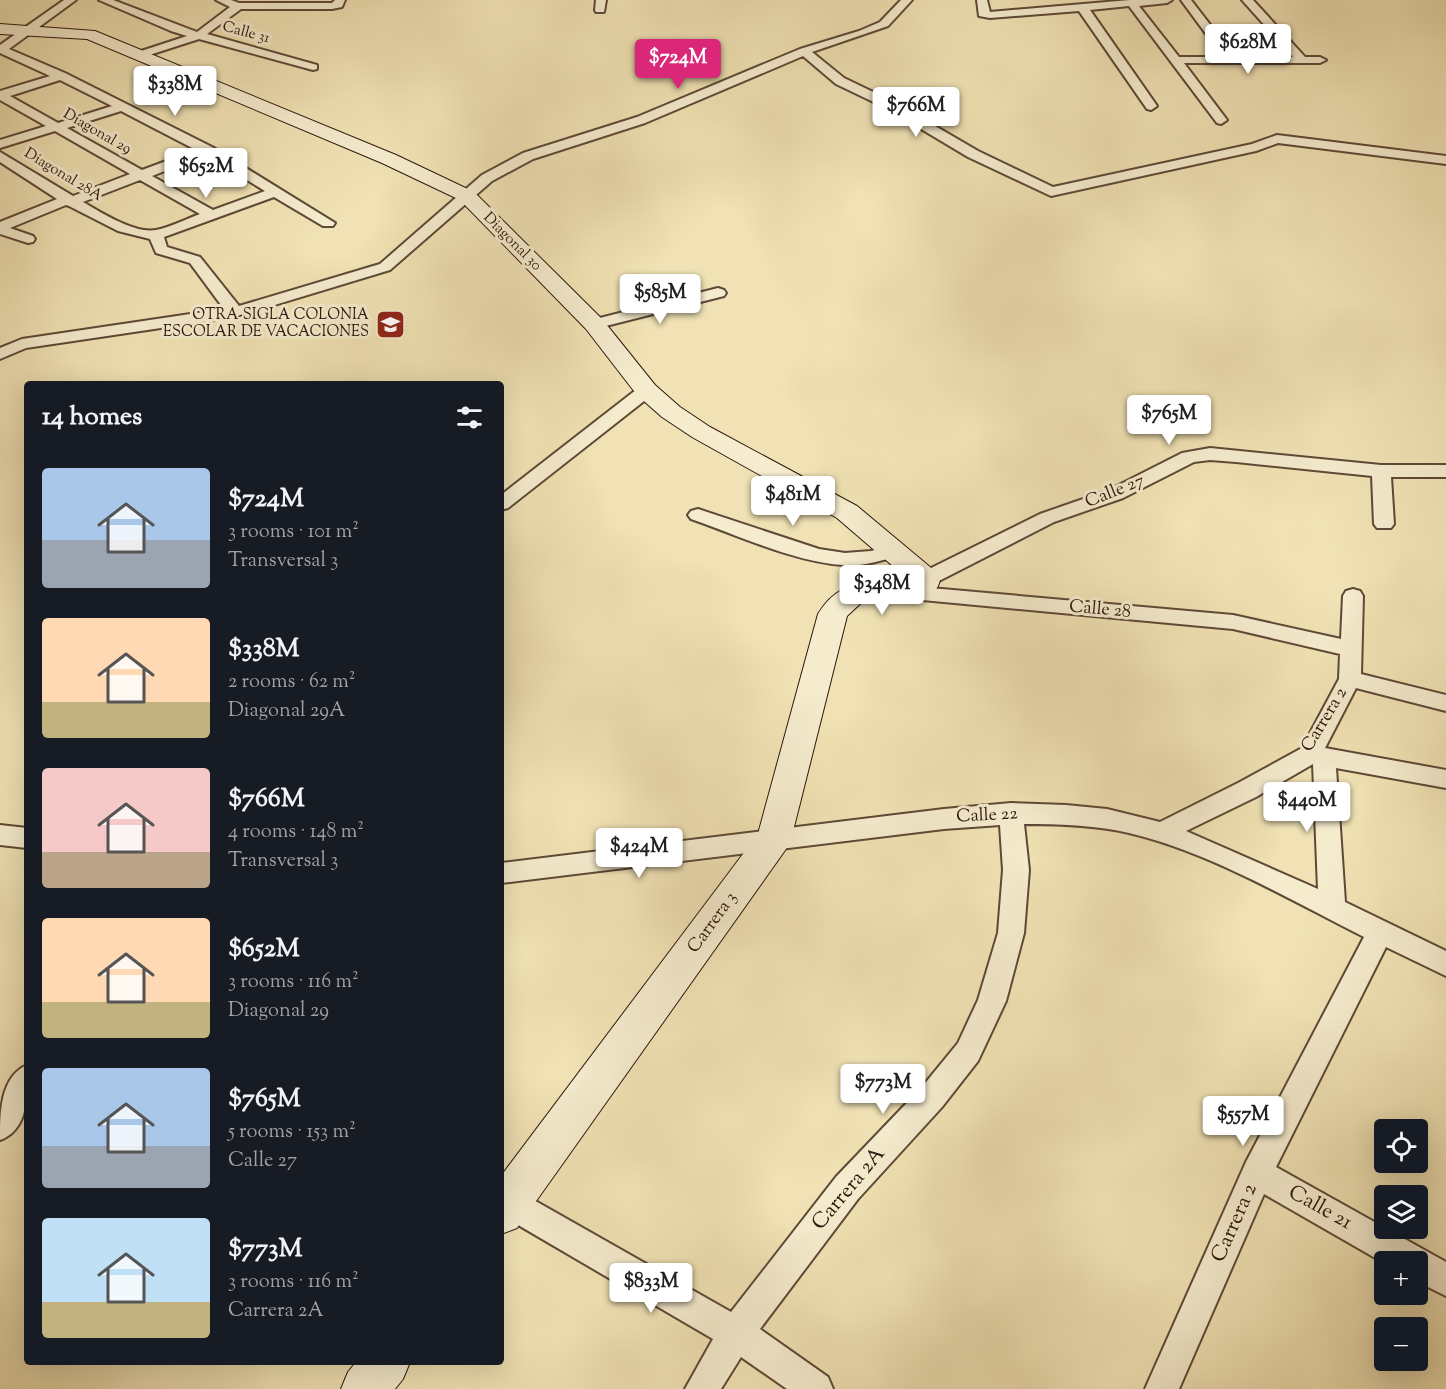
<!DOCTYPE html>
<html lang="en">
<head>
<meta charset="utf-8">
<style>
  body { margin:0; font-family:"Sorts Mill Goudy",serif; background:#20242c; color:#f1f3f6; height:100vh; display:flex; flex-direction:column; font-size:22px; white-space:nowrap }
  * { box-sizing:border-box; margin:0 }
  p { font-size:20px; color:#9ea1a6 }
  .icon { flex:none; width:33px; height:33px; fill:none; stroke:currentColor; stroke-width:2; stroke-linecap:round; stroke-linejoin:round }
  .map { position:relative; flex:1; overflow:hidden }
  .sheet { position:absolute; left:24px; top:381px; width:480px; height:984px; display:flex; flex-direction:column; background:#171b24; border-radius:6px; box-shadow:0 6px 24px #0002 }
  .sheet>* { flex:none }
  .buttons { position:absolute; left:1374px; top:1119px; display:grid; gap:12px }
  .buttons a { display:grid; place-items:center; width:54px; height:54px; border-radius:6px; background:#171b24; box-shadow:0 6px 24px #0002; font-size:30px }
  .price { position:absolute; translate:-50% -51px; padding:0 14px; border-radius:6px; background:#fff; color:#222; font-size:20px; line-height:39px; filter:drop-shadow(0 2px 3px #0008) }
  .price::after { content:''; position:absolute; left:50%; top:36px; width:18px; height:14px; margin-left:-9px; background:inherit; clip-path:polygon(0 0,100% 0,50% 100%) }
  .price.active { background:#db2777; color:#fff }
  ul { padding:0; list-style:none }
  li { display:flex; align-items:center; gap:18px; height:150px; padding:0 18px }
  li span { display:grid; place-items:center; flex:none; width:168px; height:120px; border-radius:6px; color:#555 }
  li>.icon { margin-inline-start:auto }
  span .icon { width:72px; height:72px; fill:#fffc; stroke-width:1 }
  li b { font-size:26px }
  h2 { display:flex; justify-content:space-between; align-items:center; height:72px; padding:0 18px; font-size:26px }
  .map>svg:first-child { display:block }
  .lines { fill:none; stroke-linecap:round; stroke-linejoin:round }
  .street-casing { stroke:#5e4937; stroke-width:4 }
  .secondary-casing { stroke:#2d160d; stroke-width:2 }
  .street { fill:#f5ecce; fill-rule:evenodd }
  .secondary { fill:#f5ecce; fill-rule:evenodd }
  .labels { text-anchor:middle; dominant-baseline:central; stroke-width:6; stroke-linejoin:round; paint-order:stroke }
  .far-street-label { font-size:15px; fill:#2d160d; stroke:#f5ecce }
  .far-poi-label { font-size:15px; fill:#2d160d; stroke:#f5ecce; text-anchor:end }
  .street-label { font-size:18px; fill:#2d160d; stroke:#f5ecce }
  .near-street-label { font-size:21px; fill:#2d160d; stroke:#f5ecce }
</style>
</head>
<body>
<div class="map">
<svg width="1446" height="1389" viewBox="0 0 1446 1389">
  <rect width="100%" height="100%" fill="#f0e2b4"/>
  <filter id="stains"><feTurbulence type="fractalNoise" baseFrequency=".00333" numOctaves="4"/><feColorMatrix values="0 0 0 0 .2 0 0 0 0 .09 0 0 0 0 .02 0 0 0 .5 -.17"/></filter>
  <radialGradient id="worn" r=".72"><stop offset=".6" stop-color="#630" stop-opacity="0"/><stop offset="1" stop-color="#630" stop-opacity=".3"/></radialGradient>
  <g class="lines">
    <defs>
      <path id="street" d="M64,0H76L9,49L65,73L212,147L335,223L333,226H323L274,197L164,237L167,247L200,257L239,306L380,264L482,175L523,153L637,117L800,49L859,31L880,22L901,0H912L888,26L812,52L844,78L894,102L978,151L1053,187L1252,144L1277,135L1446,156V164L1278,143L1256,151L1051,196L968,157L886,108L836,84L803,56L645,123L533,159L492,181L390,270L235,317L26,348L0,359V348L22,339L224,309L190,263L156,253L150,239L118,231L69,206L66,205L10,228L33,236L35,239L33,242L28,243L0,234V222L57,199L0,162V152L73,196L130,174L55,131L0,148V140L46,126L0,100V91L50,76L0,53V45ZM60,80L112,106L58,123L10,96ZM121,111L196,150L142,170L67,128ZM206,155L265,191L213,210L152,176ZM140,180L200,214C186,219 171,227 156,230C135,234 100,212 83,202Z
        M99,0H113L197,32L230,7L216,0H231L239,3H332L335,0H345L342,7L332,9H241L207,34L317,65V69L313,70L199,39L143,57H135V53L187,36L171,31Z
        M596,0H606L604,12H596L595,10Z
        M977,0H987L990,12L1130,0H1172L1167,3L1139,6L1179,57H1223L1181,0H1191L1235,57H1293L1242,0H1253L1305,57H1320L1326,60L1320,63H1184L1227,120L1221,124L1217,123L1129,6L1090,10L1157,106L1151,110L1147,109L1079,11L990,18L979,16Z
        M718,288L724,290L726,293L724,296L594,329L586,324L588,321Z
        M647,385L653,386L656,390L653,394L508,508L501,510V495L641,386Z
        M1210,448L1381,465H1446V477H1391L1394,524L1391,528H1377L1374,524L1372,476L1236,462L1210,460L1194,462L1123,498L1054,522L933,584L926,586L919,584L916,579L919,574L1040,514L1109,490L1182,453Z
        M698,509L819,549L845,553L871,551L891,545L898,546L901,551L898,556C880,561 862,567 843,565C795,562 737,535 691,519L688,515L691,511Z
        M908,586L1233,615L1341,639L1343,596L1346,591L1353,589L1360,591L1363,596L1361,674L1446,695V711L1356,688L1325,748L1446,770V788L1336,768L1345,902L1446,951V976L1386,947L1276,1167L1446,1262V1296L1418,1282V1262L1384,1263L1264,1194L1179,1389H1145L1246,1162L1364,937C1290,900 1210,852 1129,833C1095,825 1059,824 1024,824L1029,870L1024,933L1006,1001L978,1061L942,1107L858,1199L760,1329L828,1377L833,1389H787L741,1357L721,1389H685L713,1339L501,1215V1190L509,1186L731,1312L836,1177L922,1087L958,1043L978,1000L998,933L1003,870L1000,825L944,829L501,883V863L944,809L1011,803L1066,805L1107,809L1160,822L1238,783L1302,748L1339,679L1340,654L1233,629L901,598L898,593L901,588ZM1313,764L1318,889L1186,831L1256,797Z
        M0,825L27,828V848L0,845Z
        M27,1065C27,1092 30,1129 0,1140C0,1113 0,1077 27,1065Z"/>
      <path id="secondary" d="M0,24L95,31L396,155L474,192L602,319L655,385L680,407L710,427L857,506L936,572L940,579C937,609 881,602 861,603L847,616L791,839L786,849L517,1228L501,1234V1176L758,834L818,614C832,591 850,582 877,584C889,585 899,586 909,580L837,518L692,437L662,417L637,395L586,329L460,200L382,163L87,39L0,34Z
        M356,1362H410L403,1379L395,1389H341L348,1372Z"/>
    </defs>
    <!-- street casing -->
    <use href="#street" class="street-casing"/>
    <!-- secondary casing -->
    <use href="#secondary" class="secondary-casing"/>
    <!-- street -->
    <use href="#street" class="street"/>
    <!-- secondary -->
    <use href="#secondary" class="secondary"/>
  </g>
  <!-- icons -->
  <defs>
    <symbol id="school-square" viewBox="-11 -11 22 22"><rect x="-9" y="-9" width="18" height="18" rx="4" fill="#8f2418" stroke="#f5ecce"/><path d="M0-5L7-2L0 1L-7-2ZM-4 1L0 2.5L4 1V4Q0 6-4 4Z" fill="#fff"/></symbol>
  </defs>
  <g fill-rule="evenodd">
    <use href="#school-square" x="374" y="308" width="33" height="33"/>
  </g>
  <g class="labels">
    <!-- far-street labels -->
    <g class="far-street-label">
      <text transform="translate(246 33) rotate(15)">Calle 31</text>
      <text transform="translate(97 132) rotate(30)">Diagonal 29</text>
      <text transform="translate(63 175) rotate(31)">Diagonal 28A</text>
      <text transform="translate(512 242) rotate(45)">Diagonal 30</text>
    </g>
    <!-- far-poi labels -->
    <g class="far-poi-label">
      <text x="369" y="315">OTRA-SIGLA COLONIA<tspan x="369" dy="17">ESCOLAR DE VACACIONES</tspan></text>
    </g>
    <!-- street labels -->
    <g class="street-label">
      <text transform="translate(1115 492) rotate(-22)">Calle 27</text>
      <text transform="translate(1100 610) rotate(5)">Calle 28</text>
      <text transform="translate(1325 720) rotate(-59)">Carrera 2</text>
      <text transform="translate(987 816) rotate(-3)">Calle 22</text>
      <text transform="translate(713 923) rotate(-54)">Carrera 3</text>
    </g>
    <!-- near-street labels -->
    <g class="near-street-label">
      <text transform="translate(849 1189) rotate(-50)">Carrera 2A</text>
      <text transform="translate(1320 1208) rotate(29)">Calle 21</text>
      <text transform="translate(1235 1223) rotate(-66)">Carrera 2</text>
    </g>
  </g>
  <rect width="100%" height="100%" filter="url(#stains)"/>
  <rect width="100%" height="100%" fill="url(#worn)"/>
</svg>
<div class="buttons">
<a><svg class="icon" aria-label="locate" viewBox="0 0 24 24"><circle cx="12" cy="12" r="6"/><path d="M12 2v4M12 18v4M2 12h4M18 12h4"/></svg></a>
<a><svg class="icon" aria-label="layers" viewBox="0 0 24 24"><path d="M12 4l9 5-9 5-9-5zM3 14l9 5 9-5"/></svg></a>
<a>+</a>
<a>−</a>
</div>
<b class="price" style="left:1248px;top:75px">$628M</b>
<b class="price active" style="left:678px;top:90px">$724M</b>
<b class="price" style="left:175px;top:117px">$338M</b>
<b class="price" style="left:916px;top:138px">$766M</b>
<b class="price" style="left:206px;top:199px">$652M</b>
<b class="price" style="left:660px;top:325px">$585M</b>
<b class="price" style="left:1169px;top:446px">$765M</b>
<b class="price" style="left:793px;top:527px">$481M</b>
<b class="price" style="left:882px;top:616px">$348M</b>
<b class="price" style="left:1307px;top:833px">$440M</b>
<b class="price" style="left:639px;top:879px">$424M</b>
<b class="price" style="left:883px;top:1115px">$773M</b>
<b class="price" style="left:1243px;top:1147px">$557M</b>
<b class="price" style="left:651px;top:1314px">$833M</b>
<section class="sheet">
<h2>14 homes<svg class="icon" aria-label="filters" viewBox="0 0 24 24"><path d="M4 7h16M4 17h16"/><circle cx="9" cy="7" r="2"/><circle cx="15" cy="17" r="2"/></svg></h2>
<ul>
<li><span style="background:linear-gradient(#a9c7e8 60%,#9aa5b1 0)"><svg class="icon" aria-label="home" viewBox="0 0 24 24"><path d="M3 11l9-7 9 7M6 9v11h12V9"/></svg></span><div><b>$724M</b><p>3 rooms · 101 m²</p><p>Transversal 3</p></div></li>
<li><span style="background:linear-gradient(#ffd9b3 70%,#c2b280 0)"><svg class="icon" aria-label="home" viewBox="0 0 24 24"><path d="M3 11l9-7 9 7M6 9v11h12V9"/></svg></span><div><b>$338M</b><p>2 rooms · 62 m²</p><p>Diagonal 29A</p></div></li>
<li><span style="background:linear-gradient(#f6c9c9 70%,#b9a48a 0)"><svg class="icon" aria-label="home" viewBox="0 0 24 24"><path d="M3 11l9-7 9 7M6 9v11h12V9"/></svg></span><div><b>$766M</b><p>4 rooms · 148 m²</p><p>Transversal 3</p></div></li>
<li><span style="background:linear-gradient(#ffd9b3 70%,#c2b280 0)"><svg class="icon" aria-label="home" viewBox="0 0 24 24"><path d="M3 11l9-7 9 7M6 9v11h12V9"/></svg></span><div><b>$652M</b><p>3 rooms · 116 m²</p><p>Diagonal 29</p></div></li>
<li><span style="background:linear-gradient(#a9c7e8 65%,#9aa5b1 0)"><svg class="icon" aria-label="home" viewBox="0 0 24 24"><path d="M3 11l9-7 9 7M6 9v11h12V9"/></svg></span><div><b>$765M</b><p>5 rooms · 153 m²</p><p>Calle 27</p></div></li>
<li><span style="background:linear-gradient(#bfe0f5 70%,#c2b280 0)"><svg class="icon" aria-label="home" viewBox="0 0 24 24"><path d="M3 11l9-7 9 7M6 9v11h12V9"/></svg></span><div><b>$773M</b><p>3 rooms · 116 m²</p><p>Carrera 2A</p></div></li>
</ul>
</section>
</div>
</body>
</html>
